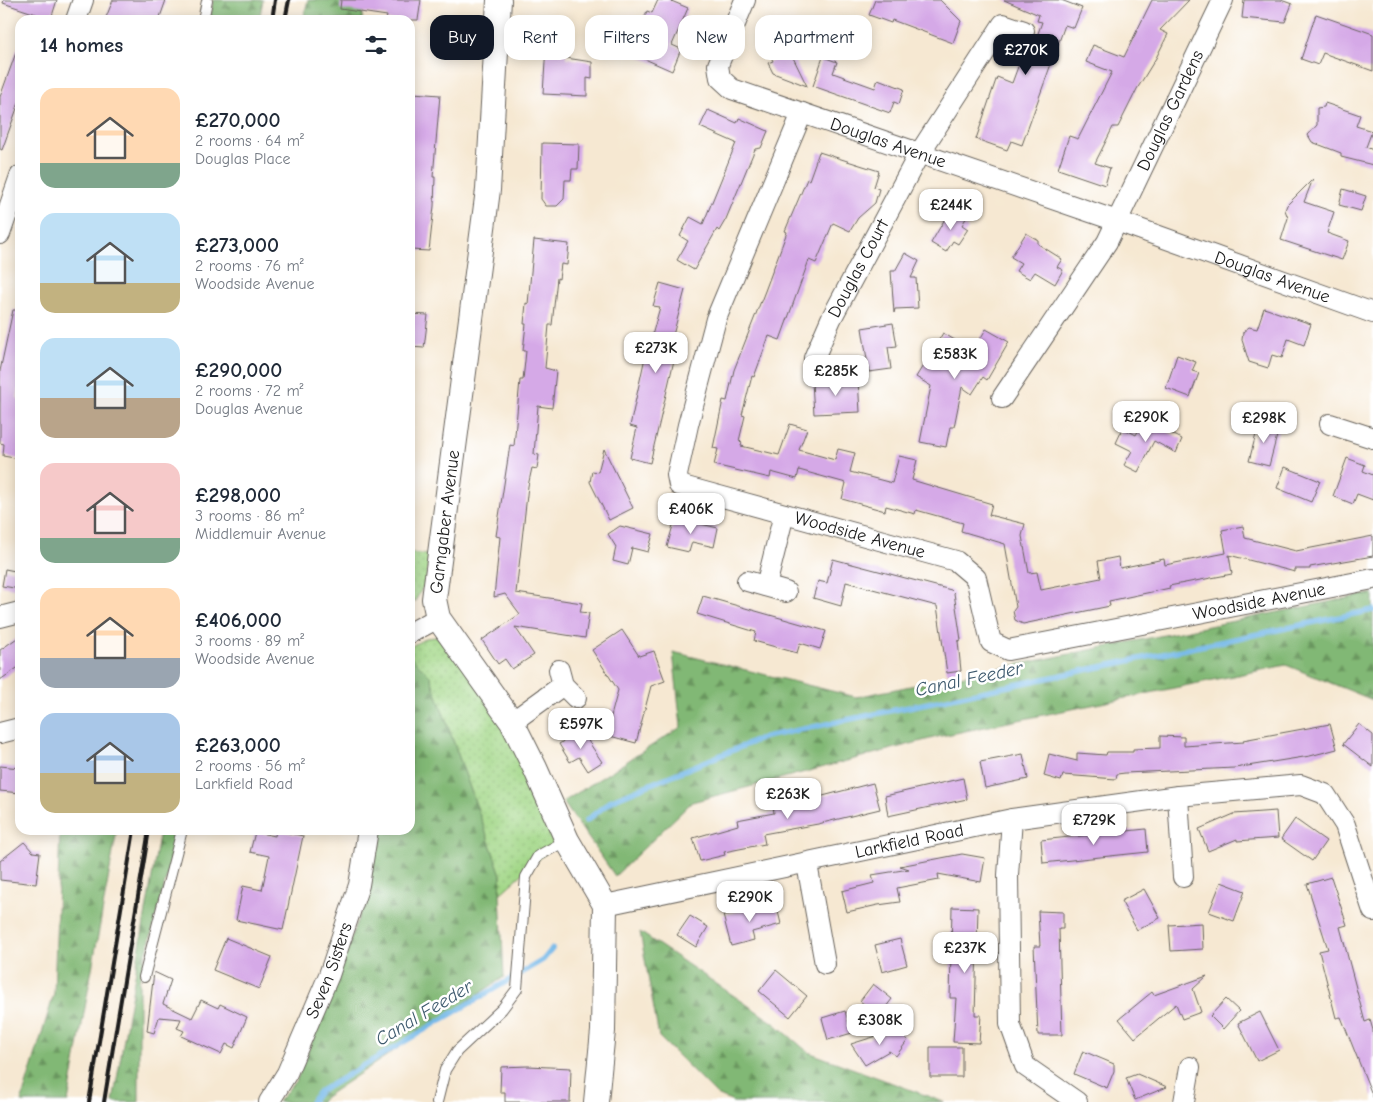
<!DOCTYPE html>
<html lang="en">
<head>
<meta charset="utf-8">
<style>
  body { margin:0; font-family:"Comic Neue",sans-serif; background:#f2f2f3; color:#1f2937; height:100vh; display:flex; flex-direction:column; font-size:19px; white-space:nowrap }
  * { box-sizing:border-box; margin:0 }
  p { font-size:16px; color:#747a83 }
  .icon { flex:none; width:28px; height:28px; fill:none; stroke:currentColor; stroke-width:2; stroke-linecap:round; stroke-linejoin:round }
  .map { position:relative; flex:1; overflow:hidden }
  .details { position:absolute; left:15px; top:15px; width:400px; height:820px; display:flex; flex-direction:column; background:#fff; border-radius:15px; box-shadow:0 2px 12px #0003 }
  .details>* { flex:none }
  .guide { position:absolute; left:430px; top:15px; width:475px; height:45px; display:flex; gap:10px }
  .price { position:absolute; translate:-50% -42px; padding:0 11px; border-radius:10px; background:#fff; color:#222; font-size:16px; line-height:32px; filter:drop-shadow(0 1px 2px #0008) }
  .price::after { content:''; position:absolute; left:50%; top:30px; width:15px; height:11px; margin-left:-8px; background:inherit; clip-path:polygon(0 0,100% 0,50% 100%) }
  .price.current { background:#111827; color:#fff }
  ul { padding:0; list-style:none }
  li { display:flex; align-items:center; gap:15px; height:125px; padding:0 25px }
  li span { display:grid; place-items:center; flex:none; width:140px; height:100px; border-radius:15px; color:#555 }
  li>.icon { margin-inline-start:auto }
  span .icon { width:60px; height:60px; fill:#fffc; stroke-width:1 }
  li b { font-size:21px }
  h2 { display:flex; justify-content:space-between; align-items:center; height:60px; padding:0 25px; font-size:21px }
  .tag { padding:0 18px; border-radius:15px; background:#fff; box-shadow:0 2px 12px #0003; font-size:18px; line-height:45px }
  .tag.current { background:#111827; color:#fff }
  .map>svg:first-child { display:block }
  .grass { fill:url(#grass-dots); stroke:#5f7a52 }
  .forest { fill:url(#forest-firs); stroke:#4e6a48 }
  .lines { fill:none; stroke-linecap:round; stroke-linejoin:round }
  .stream { stroke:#72b7e8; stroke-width:5.5 }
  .building { fill:#d5a9e7 }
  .service-casing { stroke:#68635c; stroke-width:12 }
  .minor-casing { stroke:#68635c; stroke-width:22 }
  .tertiary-casing { stroke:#68635c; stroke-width:26 }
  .service { stroke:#fff; stroke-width:10 }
  .minor { stroke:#fff; stroke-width:20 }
  .tertiary { stroke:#fff; stroke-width:24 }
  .rail { stroke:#1c1c1c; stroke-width:4 }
  .labels { text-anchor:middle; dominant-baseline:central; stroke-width:5; stroke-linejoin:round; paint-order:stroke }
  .street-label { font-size:18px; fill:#1c1c1c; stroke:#fff }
  .water-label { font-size:19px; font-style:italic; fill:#3e5a6e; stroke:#fff }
</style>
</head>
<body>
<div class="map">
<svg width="1373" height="1102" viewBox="0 0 1373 1102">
  <defs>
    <pattern id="grass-dots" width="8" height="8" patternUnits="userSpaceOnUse" patternTransform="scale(1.25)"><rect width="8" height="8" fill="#a2d787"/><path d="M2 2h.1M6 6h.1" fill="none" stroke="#8bb874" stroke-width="1.8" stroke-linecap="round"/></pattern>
    <pattern id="forest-firs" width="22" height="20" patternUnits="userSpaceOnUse" patternTransform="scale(1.25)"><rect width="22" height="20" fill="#81b874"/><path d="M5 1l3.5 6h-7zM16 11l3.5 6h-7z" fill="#69955e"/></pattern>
  </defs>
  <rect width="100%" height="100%" fill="#fff"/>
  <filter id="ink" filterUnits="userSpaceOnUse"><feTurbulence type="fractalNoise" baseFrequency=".02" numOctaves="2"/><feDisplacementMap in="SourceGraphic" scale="10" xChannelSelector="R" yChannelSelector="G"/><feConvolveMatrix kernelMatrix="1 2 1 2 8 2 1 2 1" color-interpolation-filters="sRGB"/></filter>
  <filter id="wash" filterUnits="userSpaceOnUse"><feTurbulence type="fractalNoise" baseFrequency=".0096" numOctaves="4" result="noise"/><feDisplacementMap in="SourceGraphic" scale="20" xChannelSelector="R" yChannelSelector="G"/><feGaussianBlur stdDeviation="1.12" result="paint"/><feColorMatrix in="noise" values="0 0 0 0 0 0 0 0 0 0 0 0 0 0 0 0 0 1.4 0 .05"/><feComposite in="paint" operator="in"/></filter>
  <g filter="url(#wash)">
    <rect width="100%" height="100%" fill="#f6e8d2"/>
    <!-- grass -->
    <path class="grass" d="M410,553L429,555L426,581L414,603L410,593Z
      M436,637L448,643L507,725L557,843L500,894L501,875L430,676L410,656V647L426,638Z"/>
    <!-- forest -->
    <path class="forest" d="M213,0H263L259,20H210Z
      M308,0H364L362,20H303Z
      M1373,593V700L1286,665L941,736L692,802L615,876L563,802L681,727L673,652L856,697Z
      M410,656L430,676L501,875L500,894L504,977L325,1097L321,1102H278L297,1079L337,978L369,888L377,830H410Z
      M60,830H117L68,1102H21L54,994Z
      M160,830H179L139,981V1102H113Z
      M640,932L774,1023L808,1052L944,1102H733L717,1095L659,1037Z"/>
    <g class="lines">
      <!-- stream -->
      <path class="stream" d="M586,821L612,800L765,737L1373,610
        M311,1102L319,1092L543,960L552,949"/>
    </g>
    <g id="blocks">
      <!-- building -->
      <path class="building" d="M4,0H57L51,19L3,3Z
        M113,0H166L159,20H105Z
        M341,0H421L418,20H386L387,16L340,9Z
        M658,0H669L688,8L672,45L681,49L672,71L629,52L647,11L652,13Z
        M875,0H940L961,21L953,43L892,20L891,23L869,15Z
        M1004,0H1061L1082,8L1074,28L1065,25L1022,145L1011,141L1007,150L976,139L997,77L1012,83L1022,56L1029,59L1042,22L1037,21L1039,15Z
        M1152,0H1189L1160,30L1168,34L1156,58L1137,89L1118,127H1113L1095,163L1110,168L1105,185L1058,169L1069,136L1078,139L1112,72L1086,62L1093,45L1124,57Z
        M1244,0H1281L1292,4L1285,22L1242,18Z
        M1316,14L1373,34V71L1323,53L1318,65L1301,59Z
        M776,24L781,33L807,86L773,73L768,63L773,61L759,33Z
        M546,46L566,47V58L592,62V79L587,78V96L543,94Z
        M18,47H20V100L2,150L0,149V97Z
        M823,57L837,62L833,73L875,88L878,79L904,89L899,104L894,102L890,113L813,86Z
        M413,93L440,95L433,177H435L434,206L429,251L410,250V127Z
        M1325,103L1360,115L1356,126L1372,131L1366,147L1373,150V165L1341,157V153L1312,142L1308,135L1317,125V108L1324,107Z
        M708,110L737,123L739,118L768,131L761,148L755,149L726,219L719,231L717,229L694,270L677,260L688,241L680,236L690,217L703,224L736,143L700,127Z
        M542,143L579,144L578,169H572L571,180H565L564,199L557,206H546L541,199Z
        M819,152L879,171L874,187L879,189L875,203L858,218L850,231L833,223L816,263L809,260L780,340L769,336L754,377L752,376L742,415L745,416L739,441L742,442L741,446L779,455L790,424L807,429L799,450L835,460L838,449L855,453L850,472L892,483L899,456L917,460L912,480L992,504L989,515L1025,524L1022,536L1029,573L1037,572L1041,590L1101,578L1098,561L1118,557L1120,568L1164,559L1165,565L1226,553L1222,530L1243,526L1245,538L1296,551L1373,536V556L1310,567V569H1295V572L1229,555L1232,574L1169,586L1170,588L1109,601L1110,606L1023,624L1015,620L1013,611L1016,607L1005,544L961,531L963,523L916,510L915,514L886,506L885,511L842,499L846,483L799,470L797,479L771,472L770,478L714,465L718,449L713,448L723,400L727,401L734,370L765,291L787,232L785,231L807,179L809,180Z
        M1313,179L1304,202L1334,212L1327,233L1349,241L1342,260L1281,240L1288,218L1285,210L1287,205Z
        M1343,189L1366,196L1361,211L1339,205Z
        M956,208L968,215L962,225L968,229L958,244L953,241L946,252L931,243L946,217L949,219Z
        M1026,233L1038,240V244L1062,259L1057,267L1063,270L1055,284L1035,272L1030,279L1016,271L1021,263L1011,257Z
        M534,240L569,244L567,265L561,264L559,279L557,278L552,325H549L545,368L556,371L552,408L538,406L534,454L539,455L537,469L532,468L528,486L516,593L582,603L580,612L589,613L585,638L515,627L534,655L512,669L505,659L498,664L482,640L520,614L505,594L494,597L500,537L496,536L510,445L514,446L520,380H523L526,351H523L526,324H524L526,303L528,304Z
        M905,253L919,261L911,278H916L918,308L895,309L894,313L891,271H895Z
        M660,283L685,290L668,354L675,356L650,463L630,458L637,428L630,426L649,339H651L660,307L653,306Z
        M1264,308L1311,324L1304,345L1288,339L1282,358L1272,355L1268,368L1249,362L1242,340L1243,332L1249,327L1257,329Z
        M13,310H20V383L17,398L20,399V459L3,456L4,444L0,443V371Z
        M410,314L428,315L424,348L410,347Z
        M893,323L897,346L888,347L891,369L869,372L862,328Z
        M986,329L1009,342L987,380L983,377L972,394L962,387L954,427H950L946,447L920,442L931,386L916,377L943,333L973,351Z
        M1177,355L1196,362L1192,371L1199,373L1190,397L1166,388Z
        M858,380L860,412L814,414L812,382Z
        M1144,420L1182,439L1176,453L1154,441L1138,472L1124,465L1132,451L1116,443L1123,428L1136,435Z
        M1259,423L1279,428L1269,466L1249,461Z
        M604,449L633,508L609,520L590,482L592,471L598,472Z
        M1347,458L1365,465L1363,471L1373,475V500L1357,494L1353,504L1333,496Z
        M1285,467L1320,481L1311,502L1277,488Z
        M675,518L718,528L714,547L692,542L689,552L667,547Z
        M620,526L653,534L648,552L632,548L628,565L613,561L616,547L608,534Z
        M833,559L951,590L954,593L961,640L958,641L961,671L947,673L937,606L846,582L841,606L813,598L818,581L827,583Z
        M5,569L20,572V589L2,586Z
        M703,596L826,631L820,649L800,643L797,653L754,641L756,632L697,614Z
        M622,630L639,656L654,651L665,681L651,686L636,743L606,735L618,690L592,650Z
        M20,636V666L0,680V650Z
        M1330,724L1337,749L1310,756L1235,768L1125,773L1117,774L1116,779L1063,775L1061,781L1044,776L1049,754L1077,761V753L1106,755L1107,752H1133V749L1160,748V736L1184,737V746L1244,742L1243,740Z
        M1359,724L1373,735V767L1343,744Z
        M581,730L602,762L588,771L579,757L570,762L559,744Z
        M1023,754L1028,779L985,788L980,762Z
        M0,766L20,768V793L0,791Z
        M963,778L967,799L888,816L885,796Z
        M873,783L880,809L818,824L763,834L765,844L724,852L725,855L700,861L693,838L738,825L737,820L774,813L773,805L815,798Z
        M1276,811L1278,838L1237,841V839L1208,851L1199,829L1234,814Z
        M1295,819L1326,841L1312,861L1281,839Z
        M1146,829L1148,852L1043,863L1041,840Z
        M276,830L303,836L283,930L236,920L243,886L262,890L269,856L250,852L255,832L275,836Z
        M24,842L33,852L40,853L36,884L0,880V861Z
        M962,854L985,858L981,882L938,874L939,880L897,888L900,902L878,905L847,912L842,891L874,883L872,875L909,869L900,866Z
        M1331,877L1347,925L1340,927L1365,1022L1370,1020L1373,1030V1097L1341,1017L1336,1018L1319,951L1328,949L1307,884Z
        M1221,882L1245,891L1234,921L1209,912Z
        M1144,889L1160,918L1137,930L1121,901Z
        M776,903L781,924L752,932L754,940L731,946L723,915Z
        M952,907L978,908L975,1015H981L979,1043L953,1042L956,998H950Z
        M1038,911L1063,912V929H1059L1062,1035H1038L1034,946H1040Z
        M690,916L708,927L696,947L677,935Z
        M1202,923L1203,949L1171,951L1169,925Z
        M226,938L272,957L259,989L213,970Z
        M900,939L907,965L882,972L875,945Z
        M776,970L807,996L790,1017L759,991Z
        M154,972L171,980L163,1004L192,1018L201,1000L218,1008L220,1004L247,1017L234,1048L226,1044L221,1054L181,1036L184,1031L177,1028L181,1019L159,1017L154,1033L147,1031Z
        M1207,976L1193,989L1201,1012L1182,1019L1176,1004L1135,1038L1119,1019L1152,992L1154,995Z
        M873,984L892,999L879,1016L860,1001Z
        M1226,999L1239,1011L1223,1029L1210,1016Z
        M845,1011L852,1033L828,1040L822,1018Z
        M1260,1012L1279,1050L1257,1061L1238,1023Z
        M896,1030L908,1040L896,1056L889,1051L865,1065L851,1044Z
        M930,1047H962V1077H930Z
        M1083,1051L1114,1064V1071L1107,1088L1074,1074Z
        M528,1066L571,1068L570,1102H505V1092H500L501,1067Z
        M1137,1074L1167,1087L1135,1100L1126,1078Z"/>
    </g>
  </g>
  <g filter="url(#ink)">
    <use href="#blocks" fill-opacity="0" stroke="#68635c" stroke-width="1"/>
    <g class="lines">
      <defs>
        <path id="service" d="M203,20L207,1
          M144,977L182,830
          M437,1102L445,1070L457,1051L502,1009L517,989L526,877L538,856L567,840"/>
        <g id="minor">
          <path id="s1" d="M745,0L718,65L720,78L732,89L1117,221L1373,313"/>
          <path d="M76,20L83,0"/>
          <path id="s2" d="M802,113L716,319L688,425L677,475L679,485L956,561L976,578L991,642L1008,650L1373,579"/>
          <path d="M0,234L20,176"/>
          <path id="s3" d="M814,358L831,319L919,154L1003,24L1024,31"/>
          <path id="s4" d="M1002,398L1107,242L1223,0"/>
          <path d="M1330,424L1373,438"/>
          <path d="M747,581L786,592"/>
          <path d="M766,586L784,514"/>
          <path d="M0,617L20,612"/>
          <path d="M410,633L438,618"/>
          <path d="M559,670L563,685L576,698"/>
          <path d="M512,722L563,685"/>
          <path d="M0,733L20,728"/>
          <path d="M1178,796L1183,877"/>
          <path d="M1012,819L1008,875L1010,1024L1025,1066L1077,1102"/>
          <path d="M807,864L825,964"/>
          <path id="s5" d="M605,905L1012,819L1178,796L1301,785L1325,794L1345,825L1373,911"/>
          <path id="s6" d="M269,1102L287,1073L329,975L359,885L368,830"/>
          <path d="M1184,1102L1190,1067"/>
        </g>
        <path id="tertiary" d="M499,0L488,190L434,599L438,618L512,722L535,768L567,840L605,905L603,1031L596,1102"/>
      </defs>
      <!-- service casing -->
      <use href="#service" class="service-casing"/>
      <!-- minor casing -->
      <use href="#minor" class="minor-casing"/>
      <!-- tertiary casing -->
      <use href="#tertiary" class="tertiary-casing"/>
      <!-- service -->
      <use href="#service" class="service"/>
      <!-- minor -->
      <use href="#minor" class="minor"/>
      <!-- tertiary -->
      <use href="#tertiary" class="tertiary"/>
      <!-- rail -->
      <path class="rail" d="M272,20L275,0
        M285,20L289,0
        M89,1102L134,830
        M104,1102L149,830"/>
    </g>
  </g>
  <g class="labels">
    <!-- street labels -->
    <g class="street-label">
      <text stroke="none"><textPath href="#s4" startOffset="334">Douglas Gardens</textPath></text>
      <text stroke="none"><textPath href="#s1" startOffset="265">Douglas Avenue</textPath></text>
      <text stroke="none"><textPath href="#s3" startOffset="100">Douglas Court</textPath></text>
      <text stroke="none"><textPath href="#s1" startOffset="672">Douglas Avenue</textPath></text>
      <text transform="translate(445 522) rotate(-83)">Garngaber Avenue</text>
      <text stroke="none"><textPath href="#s2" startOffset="582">Woodside Avenue</textPath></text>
      <text stroke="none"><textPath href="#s2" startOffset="1048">Woodside Avenue</textPath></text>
      <text stroke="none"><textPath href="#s5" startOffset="311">Larkfield Road</textPath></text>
      <text stroke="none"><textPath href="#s6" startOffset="145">Seven Sisters</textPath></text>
    </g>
    <!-- water labels -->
    <g class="water-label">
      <text transform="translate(969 679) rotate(-12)">Canal Feeder</text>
      <text transform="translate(424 1013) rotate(-31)">Canal Feeder</text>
    </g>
  </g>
</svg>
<b class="price current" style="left:1026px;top:76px">£270K</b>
<b class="price" style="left:951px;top:231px">£244K</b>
<b class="price" style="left:656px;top:374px">£273K</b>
<b class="price" style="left:955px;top:380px">£583K</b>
<b class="price" style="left:836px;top:397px">£285K</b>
<b class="price" style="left:1146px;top:443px">£290K</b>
<b class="price" style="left:1264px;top:444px">£298K</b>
<b class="price" style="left:691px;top:535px">£406K</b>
<b class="price" style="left:581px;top:750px">£597K</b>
<b class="price" style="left:788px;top:820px">£263K</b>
<b class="price" style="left:1094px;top:846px">£729K</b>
<b class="price" style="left:750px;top:923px">£290K</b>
<b class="price" style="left:965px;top:974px">£237K</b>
<b class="price" style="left:880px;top:1046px">£308K</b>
<div class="guide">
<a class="tag current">Buy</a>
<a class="tag">Rent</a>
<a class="tag">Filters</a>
<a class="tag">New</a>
<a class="tag">Apartment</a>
</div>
<section class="details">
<h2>14 homes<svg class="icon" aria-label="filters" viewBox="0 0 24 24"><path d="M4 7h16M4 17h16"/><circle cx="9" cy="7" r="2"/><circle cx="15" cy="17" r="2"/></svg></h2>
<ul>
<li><span style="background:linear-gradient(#ffd9b3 75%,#7fa58c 0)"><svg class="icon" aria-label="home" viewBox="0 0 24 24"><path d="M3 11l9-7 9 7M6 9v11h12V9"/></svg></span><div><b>£270,000</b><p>2 rooms · 64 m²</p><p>Douglas Place</p></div></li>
<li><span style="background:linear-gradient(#bfe0f5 70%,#c2b280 0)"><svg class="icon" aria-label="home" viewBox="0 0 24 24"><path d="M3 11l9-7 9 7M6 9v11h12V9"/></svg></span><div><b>£273,000</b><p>2 rooms · 76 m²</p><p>Woodside Avenue</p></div></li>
<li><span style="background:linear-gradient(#bfe0f5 60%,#b9a48a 0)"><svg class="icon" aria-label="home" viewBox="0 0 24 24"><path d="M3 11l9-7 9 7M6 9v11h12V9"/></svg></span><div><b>£290,000</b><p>2 rooms · 72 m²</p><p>Douglas Avenue</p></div></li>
<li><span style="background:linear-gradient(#f6c9c9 75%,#7fa58c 0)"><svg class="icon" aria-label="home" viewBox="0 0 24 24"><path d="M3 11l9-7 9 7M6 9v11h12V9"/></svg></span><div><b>£298,000</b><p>3 rooms · 86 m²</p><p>Middlemuir Avenue</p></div></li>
<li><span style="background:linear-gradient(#ffd9b3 70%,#9aa5b1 0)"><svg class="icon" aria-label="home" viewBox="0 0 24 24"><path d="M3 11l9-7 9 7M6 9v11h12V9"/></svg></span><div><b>£406,000</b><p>3 rooms · 89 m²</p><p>Woodside Avenue</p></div></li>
<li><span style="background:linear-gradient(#a9c7e8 60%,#c2b280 0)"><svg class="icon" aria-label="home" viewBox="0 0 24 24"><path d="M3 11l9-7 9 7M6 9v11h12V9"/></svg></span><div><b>£263,000</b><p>2 rooms · 56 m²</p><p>Larkfield Road</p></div></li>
</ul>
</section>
</div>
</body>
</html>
